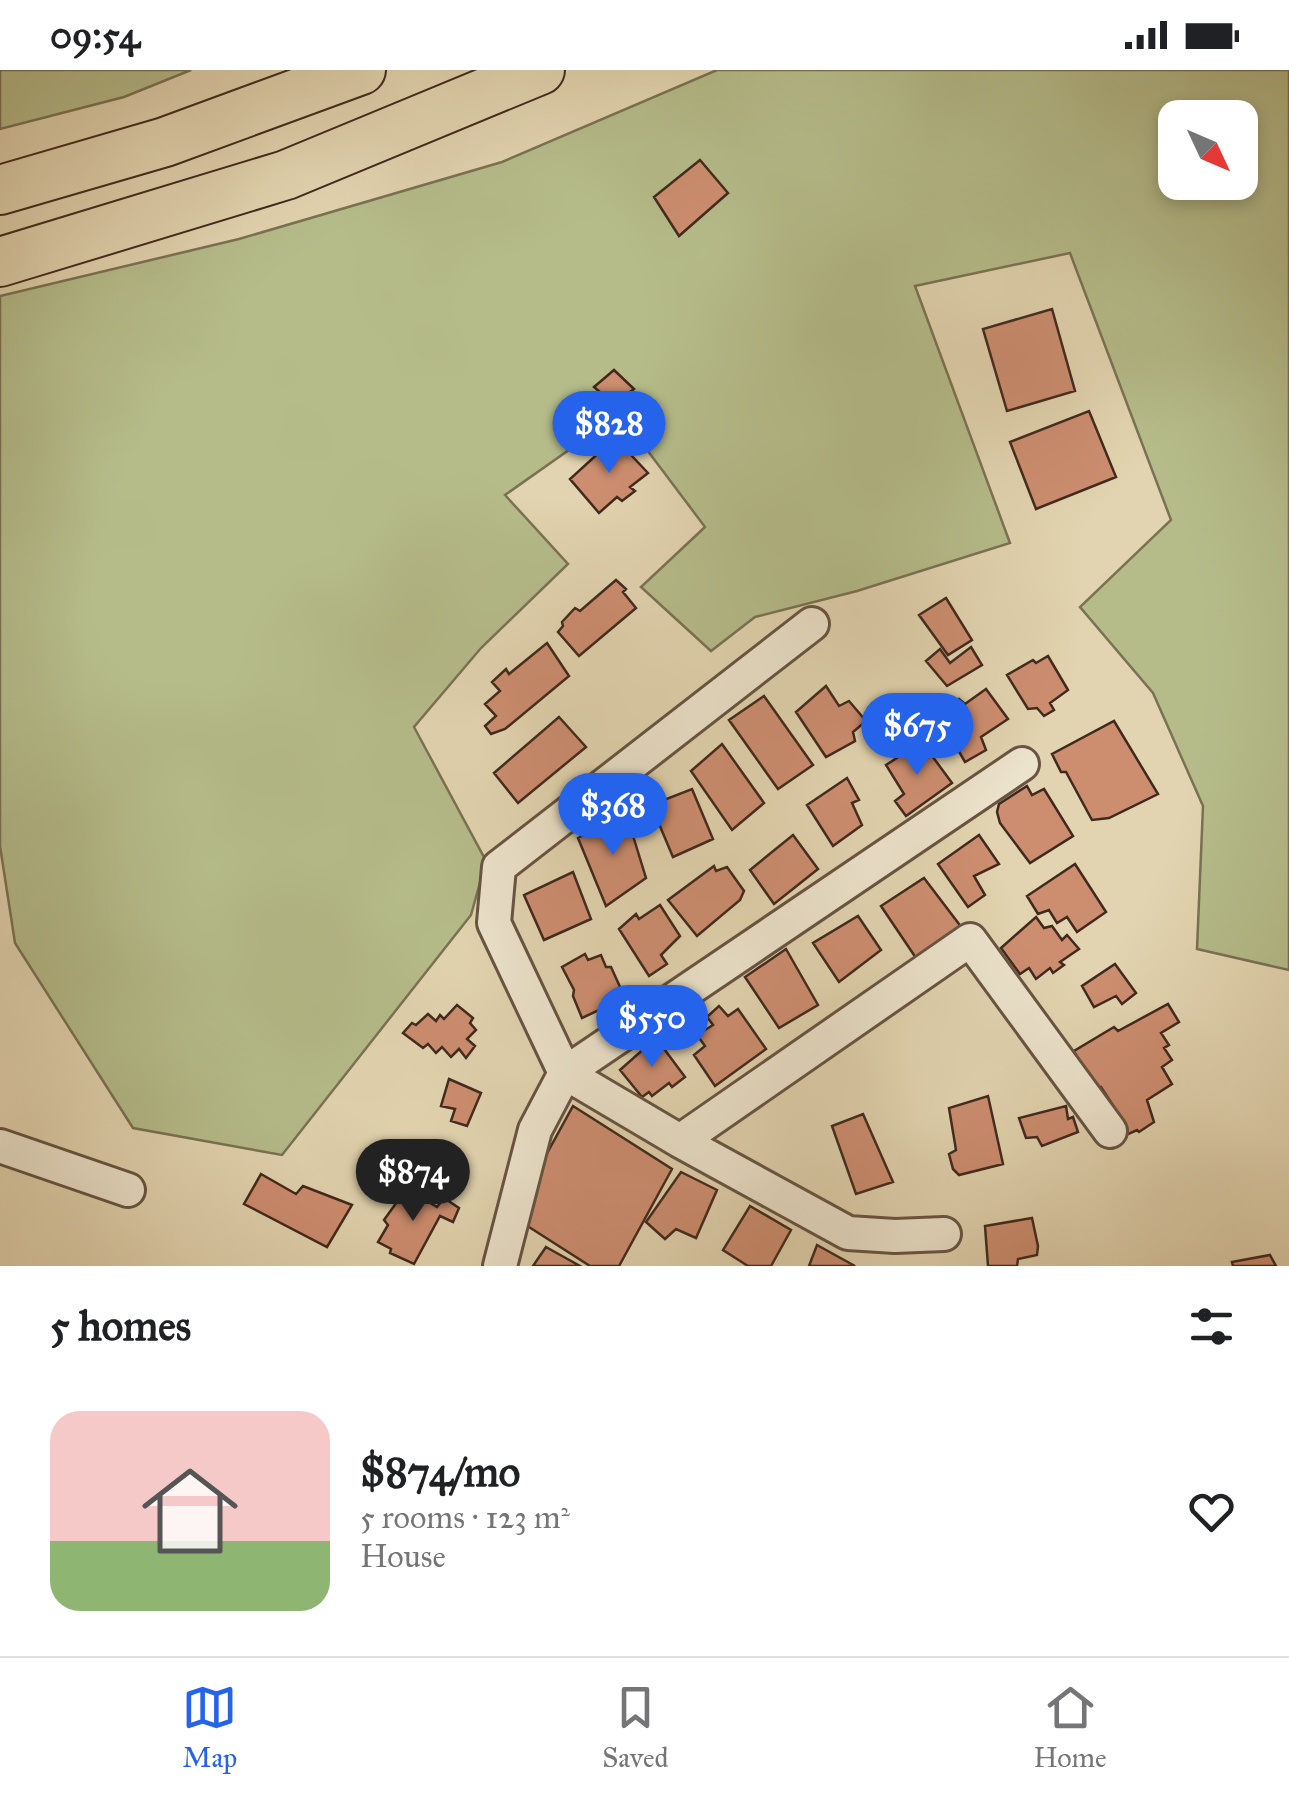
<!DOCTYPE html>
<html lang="en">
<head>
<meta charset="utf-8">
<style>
  body { margin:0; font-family:"IM FELL Great Primer",serif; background:#f2f2f2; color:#202124; height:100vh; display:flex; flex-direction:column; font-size:38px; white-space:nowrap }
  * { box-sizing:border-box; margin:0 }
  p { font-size:32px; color:#757577 }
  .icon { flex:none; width:55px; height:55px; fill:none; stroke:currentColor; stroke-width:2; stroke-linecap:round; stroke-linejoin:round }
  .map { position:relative; height:1196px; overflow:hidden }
  .drawer { display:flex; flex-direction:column; background:#fff; flex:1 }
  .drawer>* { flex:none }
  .needle { width:65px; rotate:134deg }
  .tools { position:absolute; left:1158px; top:30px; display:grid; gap:20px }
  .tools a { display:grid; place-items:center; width:100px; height:100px; border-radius:20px; background:#fff; box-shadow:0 5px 15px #0003; font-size:50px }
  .price { position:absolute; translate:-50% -85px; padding:0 22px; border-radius:35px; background:#2563eb; color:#fff; font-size:32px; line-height:65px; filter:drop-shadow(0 2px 5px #0008) }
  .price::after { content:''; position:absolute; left:50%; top:60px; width:30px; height:22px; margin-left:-15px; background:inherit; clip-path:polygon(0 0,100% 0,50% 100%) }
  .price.on { background:#222; color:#fff }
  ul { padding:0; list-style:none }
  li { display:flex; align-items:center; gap:30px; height:250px; padding:0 50px }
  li+li { border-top:2px solid #e0e0e0 }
  li span { display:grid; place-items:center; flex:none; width:280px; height:200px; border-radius:30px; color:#555 }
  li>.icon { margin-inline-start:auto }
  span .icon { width:120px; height:120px; fill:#fffc; stroke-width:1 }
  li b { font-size:42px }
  h2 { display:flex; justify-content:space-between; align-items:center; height:120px; padding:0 50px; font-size:42px }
  .status { display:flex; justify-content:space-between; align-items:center; height:70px; padding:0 50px; background:#fff; direction:ltr }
  .status svg { height:28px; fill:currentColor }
  .dock { display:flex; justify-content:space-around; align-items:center; height:140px; border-top:2px solid #e0e0e0; background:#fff; font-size:28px; color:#757577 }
  .dock a { display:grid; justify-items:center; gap:5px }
  .dock .on { color:#2563eb }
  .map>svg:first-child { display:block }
  .green { fill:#b5bc8a; stroke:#7a7254; stroke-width:2.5; fill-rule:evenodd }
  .building { fill:#cd8e70; stroke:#40291d; stroke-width:2.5 }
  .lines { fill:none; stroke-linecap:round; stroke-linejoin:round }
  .minor-casing { stroke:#685442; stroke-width:38 }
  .highway-casing { stroke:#40291d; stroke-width:52 }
  .minor { stroke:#ece3cc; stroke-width:32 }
  .highway { stroke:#e2d4b0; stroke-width:48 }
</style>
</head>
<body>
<div class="status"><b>09:54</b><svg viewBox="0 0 49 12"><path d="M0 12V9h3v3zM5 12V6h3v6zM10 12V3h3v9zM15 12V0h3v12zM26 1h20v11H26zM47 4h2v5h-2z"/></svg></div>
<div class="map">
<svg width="1289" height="1196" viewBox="0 0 1289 1196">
  <rect width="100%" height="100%" fill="#e2d4b0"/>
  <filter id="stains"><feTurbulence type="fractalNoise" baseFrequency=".002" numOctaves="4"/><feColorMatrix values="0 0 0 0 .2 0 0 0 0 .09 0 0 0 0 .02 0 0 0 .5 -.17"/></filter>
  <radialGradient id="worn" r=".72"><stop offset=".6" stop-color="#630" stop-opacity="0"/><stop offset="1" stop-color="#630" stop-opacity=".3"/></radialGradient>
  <!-- green -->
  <path class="green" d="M0,0H191L124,27L0,59Z
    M717,0H1289V900L1197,879L1203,736L1153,623L1080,537L1171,450L1070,183L915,216L1010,473L857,521L755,547L711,581L641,517L705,457L620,344L505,425L568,494L481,578L414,657L486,791L471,845L282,1085L133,1058L15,873L0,776V226L239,169L502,92ZM1175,48H1240V112H1175Z"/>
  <!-- building -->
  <path class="building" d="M700,90L728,123L679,166L654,127Z
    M1052,239L1075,321L1007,341L983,259Z
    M614,300L634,319L630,322L638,330L605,355L608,360L588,375L574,358L580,354L570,342L580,331L584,335L600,322L594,317Z
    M1089,341L1116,407L1036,439L1010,372Z
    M615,368L648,403L630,417L635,421L622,431L617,427L599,443L570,409Z
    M616,510L626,519L623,522L636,538L579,586L558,562L563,556L562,552L575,538L580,541Z
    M946,528L972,570L948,585L919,545Z
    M547,573L569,606L505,659L491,664L485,656L496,646L485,634L500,621L492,612L506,599L509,604Z
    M971,577L982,595L947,616L926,591L940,579L950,593Z
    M1048,586L1068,620L1050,633L1054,640L1044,646L1037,638L1028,639L1007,605L1033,590L1036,593Z
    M826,616L839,636L849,631L866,651L853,662L855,671L826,687L796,642Z
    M986,619L1008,649L981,667L986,680L965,692L939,647L959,629L965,634Z
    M764,626L813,695L778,719L729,650Z
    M559,647L586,677L518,733L494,703Z
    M1114,651L1158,724L1109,748L1092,750L1066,702H1061L1052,684Z
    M722,674L764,733L732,760L691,701Z
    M917,675L927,679L952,713L906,746L895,731L904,724L886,695Z
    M847,708L859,730L852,733L862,755L833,776L807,735Z
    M1027,716L1032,725L1044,719L1073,766L1030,793L1000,753L997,742L999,734Z
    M692,719L713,769L673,787L651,735Z
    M626,743L646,808L606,836L578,768Z
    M793,765L818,799L774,834L750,800Z
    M979,765L999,794L974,806L985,825L968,837L938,794Z
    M1075,794L1106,842L1077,862L1067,847L1057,853L1049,840L1038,844L1027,826Z
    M714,796L716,801L727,797L744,821L740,830L697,866L668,830Z
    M573,802L591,849L544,870L524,825Z
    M924,808L962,858L916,888L881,836Z
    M660,835L680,866L661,885L667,894L649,906L619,859L636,844L639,849Z
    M858,846L881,880L839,912L813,873Z
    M1036,847L1044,858L1052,856L1062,870L1067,865L1079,879L1060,892L1064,895L1053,903L1050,898L1036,909L1029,898L1020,904L1001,878Z
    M786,879L818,935L779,958L745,907Z
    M585,884L588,890L601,885L606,897H611L625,928L582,948L573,926L574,920L562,897Z
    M1115,894L1136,923L1122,934L1116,926L1094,937L1082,916Z
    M1168,934L1179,952L1161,963L1169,975L1164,978L1172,990L1162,997L1172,1014L1147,1030L1154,1052L1139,1062L1137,1060L1122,1067L1113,1051L1120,1046L1101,1017L1094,1020L1074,981L1114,957L1118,961Z
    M457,935L473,948L470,953L476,960L467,969L475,976L466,988L459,979L451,987L442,977L436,983L428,974L423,978L403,963L412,953L416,955L428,944L436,951L440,945L444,949Z
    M719,936L728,946L738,939L766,979L715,1016L694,985L705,976L697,965L713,955L707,947Z
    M656,968L685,1007L672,1017L669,1013L652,1026L649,1022L642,1027L620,1000Z
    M449,1009L481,1023L467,1056L451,1051L455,1039L441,1036Z
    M988,1026L1003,1094L959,1105L953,1099L949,1084L956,1080L949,1038Z
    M573,1036L672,1099L619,1196H590L518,1150L522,1129Z
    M1066,1036L1068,1049L1073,1047L1078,1062L1042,1076L1037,1067L1026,1068L1019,1048Z
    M863,1044L893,1112L856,1124L832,1056Z
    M681,1102L717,1120L696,1168L676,1159L665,1169L646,1152Z
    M261,1104L296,1124L303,1116L352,1135L327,1177L244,1134Z
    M407,1118L437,1137L444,1128L459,1138L453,1152L440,1146L414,1194L390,1183L391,1179L378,1172L388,1155L384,1150Z
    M750,1136L791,1160L771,1196H748L723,1180Z
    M1032,1148L1038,1176L1037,1185L1018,1189L1017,1196H988L985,1156Z
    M817,1175L855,1196H809Z
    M546,1177L580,1196H533Z
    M1270,1185L1276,1196H1233L1232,1192Z"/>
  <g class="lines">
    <defs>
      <path id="minor" d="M812,554L499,797L494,853L565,1003L680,1071L848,1163L895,1166L944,1164
        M680,1071L970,870L1110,1061
        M0,1076L128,1120
        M500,1196L535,1060L565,1003L1022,694"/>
      <path id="highway" d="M0,120L165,72L361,0
        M0,192L286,105L540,0"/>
    </defs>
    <!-- minor casing -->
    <use href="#minor" class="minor-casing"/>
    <!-- highway casing -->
    <use href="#highway" class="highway-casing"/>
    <!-- minor -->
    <use href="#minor" class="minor"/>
    <!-- highway -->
    <use href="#highway" class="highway"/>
  </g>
  <rect width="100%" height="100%" filter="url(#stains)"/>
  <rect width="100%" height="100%" fill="url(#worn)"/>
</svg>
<div class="tools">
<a><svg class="needle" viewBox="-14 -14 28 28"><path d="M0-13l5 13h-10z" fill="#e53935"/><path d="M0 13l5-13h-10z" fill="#757577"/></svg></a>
</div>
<b class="price" style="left:609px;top:406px">$828</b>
<b class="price" style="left:917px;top:708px">$675</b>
<b class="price" style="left:613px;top:788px">$368</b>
<b class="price" style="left:652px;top:1000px">$550</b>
<b class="price on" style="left:413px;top:1154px">$874</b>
</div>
<section class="drawer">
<h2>5 homes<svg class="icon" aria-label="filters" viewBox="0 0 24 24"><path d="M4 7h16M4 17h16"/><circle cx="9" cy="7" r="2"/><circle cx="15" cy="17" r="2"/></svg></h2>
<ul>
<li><span style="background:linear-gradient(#f6c9c9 65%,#8fb573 0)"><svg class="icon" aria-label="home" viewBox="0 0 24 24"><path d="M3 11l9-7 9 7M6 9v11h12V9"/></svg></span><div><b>$874/mo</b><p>5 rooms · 123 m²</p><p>House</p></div><svg class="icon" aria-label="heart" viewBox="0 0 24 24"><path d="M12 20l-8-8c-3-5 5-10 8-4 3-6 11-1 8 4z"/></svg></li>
</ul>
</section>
<nav class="dock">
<a class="on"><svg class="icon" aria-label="map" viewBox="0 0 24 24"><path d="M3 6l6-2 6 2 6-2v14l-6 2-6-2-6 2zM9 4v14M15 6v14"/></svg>Map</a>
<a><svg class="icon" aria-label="saved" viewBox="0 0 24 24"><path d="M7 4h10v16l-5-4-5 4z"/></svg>Saved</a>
<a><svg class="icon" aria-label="home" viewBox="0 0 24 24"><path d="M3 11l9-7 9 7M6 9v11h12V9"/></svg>Home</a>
</nav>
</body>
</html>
